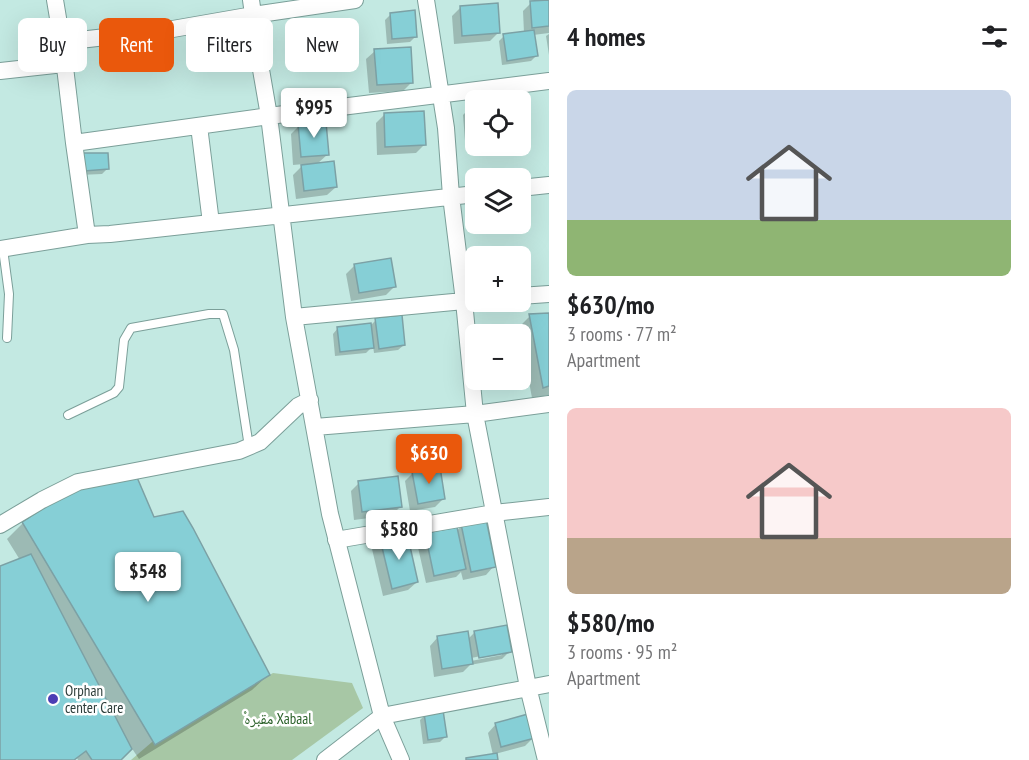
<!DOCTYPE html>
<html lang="en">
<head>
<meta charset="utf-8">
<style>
  body { margin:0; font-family:"PT Sans Narrow","Noto Naskh Arabic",sans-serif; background:#f2f2f2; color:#202124; height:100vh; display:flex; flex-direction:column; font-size:22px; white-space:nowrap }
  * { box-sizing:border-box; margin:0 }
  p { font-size:20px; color:#757577 }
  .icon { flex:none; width:33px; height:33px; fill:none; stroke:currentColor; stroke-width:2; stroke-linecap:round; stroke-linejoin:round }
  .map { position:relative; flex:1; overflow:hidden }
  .drawer { display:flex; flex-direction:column; background:#fff; width:480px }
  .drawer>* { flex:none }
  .banner { position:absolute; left:18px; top:18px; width:441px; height:54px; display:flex; gap:12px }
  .fabs { position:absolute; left:465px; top:90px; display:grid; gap:12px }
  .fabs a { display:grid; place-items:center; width:66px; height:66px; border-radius:9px; background:#fff; box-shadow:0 6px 24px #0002; font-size:30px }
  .price { position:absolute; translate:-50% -51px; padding:0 14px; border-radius:6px; background:#fff; color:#222; font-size:20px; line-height:39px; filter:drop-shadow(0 2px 3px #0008) }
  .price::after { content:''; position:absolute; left:50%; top:36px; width:18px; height:14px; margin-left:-9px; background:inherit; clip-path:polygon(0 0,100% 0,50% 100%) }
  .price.current { background:#ea580c; color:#fff }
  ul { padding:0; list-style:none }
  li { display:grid; align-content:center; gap:12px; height:318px; padding:0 18px }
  li span { display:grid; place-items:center; height:186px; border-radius:9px; color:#555 }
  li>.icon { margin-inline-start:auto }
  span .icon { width:108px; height:108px; fill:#fffc; stroke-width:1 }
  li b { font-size:26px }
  h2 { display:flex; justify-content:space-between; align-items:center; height:72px; padding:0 18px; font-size:26px }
  .pill { padding:0 21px; border-radius:9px; background:#fff; box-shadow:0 6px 24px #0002; font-size:21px; line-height:54px }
  .pill.current { background:#ea580c; color:#fff }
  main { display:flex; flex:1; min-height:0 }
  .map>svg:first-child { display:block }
  .green { fill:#a7c7a5 }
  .shadow { fill:#0003; fill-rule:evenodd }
  .building { fill:#86cfd6; stroke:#7ca1a5; stroke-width:1.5 }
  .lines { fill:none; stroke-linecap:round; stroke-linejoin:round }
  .lane-casing { stroke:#7b9f99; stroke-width:10 }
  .street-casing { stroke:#7b9f99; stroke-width:18 }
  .lane { stroke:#fff; stroke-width:8 }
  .street { stroke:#fff; stroke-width:16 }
  .poi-dot { fill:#4b3eb4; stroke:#fff; stroke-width:2 }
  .labels { text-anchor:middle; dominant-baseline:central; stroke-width:5; stroke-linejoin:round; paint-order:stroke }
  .poi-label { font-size:15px; fill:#2d3d3a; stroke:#fff; text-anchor:start }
  .park-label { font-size:15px; fill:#2c622b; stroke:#fff }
</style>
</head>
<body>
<main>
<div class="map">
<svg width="549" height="760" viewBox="0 0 549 760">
  <rect width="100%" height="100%" fill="#c3e9e2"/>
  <!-- green -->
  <path class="green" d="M273,673L352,683L363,708L292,760H131L152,742Z"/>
  <!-- shadow -->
  <path class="shadow" d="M549,1V33L533,35L536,56L531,61L502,65L499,41L504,36L524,33L523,11L531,3Z
    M461,7L498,33L490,41L454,44L452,16Z
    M391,14L416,36L410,42L387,44L385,20Z
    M549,34V55L546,36Z
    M375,51L412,82L403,91L369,93L366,59Z
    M471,107L476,132L466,133V136L476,135V140L465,141L463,115Z
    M384,115L424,145L416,153L377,155L376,123Z
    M299,126L328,154L317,164L336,187L327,195L296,199L293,175L304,164L293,165L291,134Z
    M77,160L107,169L102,174L79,175Z
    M355,265L394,287L386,295L351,301L346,274Z
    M549,314V395L532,398L519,327L530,316Z
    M376,320L404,345L398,350L374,353L373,346L366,353L335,356L333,334L338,328L371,325Z
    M413,473L444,498L435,507L410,511L405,481Z
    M359,483L401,506L392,515L354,520L351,491Z
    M153,519L268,675L252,690L139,759L131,747L118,760H78L77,758L75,760H0V567L20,560L7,539L23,523Z
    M461,526L494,566L486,575L463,580L461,572L456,577L426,583L417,543L426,535L457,531Z
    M381,540L417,582L408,590L383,596L372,549Z
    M474,633L510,651L502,659L470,665L463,672L434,677L430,646L438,637L468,639ZM502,652V655L471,661V658Z
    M425,715L446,736L440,742L423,744L420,720Z
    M496,724L533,738L525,746L495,754L496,760H466L493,755L488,733Z"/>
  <!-- building -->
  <path class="building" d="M549,0V26L532,28L530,1Z
    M498,3L500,33L462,36L460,6Z
    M415,10L417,37L392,39L390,13Z
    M534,30L538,56L507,61L503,34Z
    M411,47L413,83L377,85L374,49Z
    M476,105V133L473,134L470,106Z
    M424,111L426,145L385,147L384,113Z
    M326,122L329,155L301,157L298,124Z
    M82,153H108L109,169L84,171Z
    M334,161L337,187L304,191L301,165Z
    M391,258L396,287L359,293L354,264Z
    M549,313V386L543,388L529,314Z
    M402,315L405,345L379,349L375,318Z
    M371,323L374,348L340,352L337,327Z
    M440,467L445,499L418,504L412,472Z
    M136,475L154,517L183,511L193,528L270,675L155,745L22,522L73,489Z
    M398,476L402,507L362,512L358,481Z
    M486,519L496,567L471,572L461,524Z
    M457,527L466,569L434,576L425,533Z
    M407,533L418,582L392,589L380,539Z
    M31,554L132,749L121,760H92L86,751L74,760H0V566Z
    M507,625L512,652L479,658L474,631Z
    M468,631L473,664L442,669L437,636Z
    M443,710L447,737L428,740L424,713Z
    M528,714L535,738L501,747L495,723Z
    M497,753L498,760H466V758Z"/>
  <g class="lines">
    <defs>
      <path id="lane" d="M3,249L9,294L7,338
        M68,415L114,393L119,387L124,340L131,328L209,314H223L234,350L249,447"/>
      <path id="street" d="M55,0L62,42L74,143L87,235L110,234L476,194
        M251,0L259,58L269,116L294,317L330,514L382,716L401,760
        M426,0L446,128L451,196L464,301H474
        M62,42L167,30L253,15L355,0
        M0,71L64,64
        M199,126L211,223
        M74,143L269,116L549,81
        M520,188L549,185
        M0,249L87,235
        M520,296L549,294
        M294,317L464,301L475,414L528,687L546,760
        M315,427L475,414L549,404
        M0,525L42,500L78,482L239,451L260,442L298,406L310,400
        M336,540L494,513L549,507
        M325,760L382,716L549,684"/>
    </defs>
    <!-- lane casing -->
    <use href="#lane" class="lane-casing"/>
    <!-- street casing -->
    <use href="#street" class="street-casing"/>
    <!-- lane -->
    <use href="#lane" class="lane"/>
    <!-- street -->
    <use href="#street" class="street"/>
  </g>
  <!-- markers -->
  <circle class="poi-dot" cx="53" cy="699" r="6"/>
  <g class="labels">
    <!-- poi labels -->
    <g class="poi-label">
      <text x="65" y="690">Orphan<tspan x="65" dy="17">center Care</tspan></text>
    </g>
    <!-- park labels -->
    <g class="park-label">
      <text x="278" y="718">ْمقبره Xabaal</text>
    </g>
  </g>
</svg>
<div class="fabs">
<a><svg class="icon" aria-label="locate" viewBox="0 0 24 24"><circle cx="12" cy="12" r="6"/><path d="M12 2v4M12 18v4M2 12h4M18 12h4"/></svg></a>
<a><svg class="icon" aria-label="layers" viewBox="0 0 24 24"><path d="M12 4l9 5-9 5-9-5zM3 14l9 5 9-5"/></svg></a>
<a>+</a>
<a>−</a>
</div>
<b class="price" style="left:314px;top:139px">$995</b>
<b class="price current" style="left:429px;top:485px">$630</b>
<b class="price" style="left:399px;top:561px">$580</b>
<b class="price" style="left:148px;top:603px">$548</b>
<div class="banner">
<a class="pill">Buy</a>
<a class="pill current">Rent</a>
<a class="pill">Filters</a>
<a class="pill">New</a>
</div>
</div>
<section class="drawer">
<h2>4 homes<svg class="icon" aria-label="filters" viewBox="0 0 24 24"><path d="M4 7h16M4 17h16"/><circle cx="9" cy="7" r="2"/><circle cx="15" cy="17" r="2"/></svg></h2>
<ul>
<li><span style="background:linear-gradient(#c9d6e8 70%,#8fb573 0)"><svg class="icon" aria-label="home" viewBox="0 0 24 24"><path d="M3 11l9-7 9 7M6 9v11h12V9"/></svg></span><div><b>$630/mo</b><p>3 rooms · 77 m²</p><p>Apartment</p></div></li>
<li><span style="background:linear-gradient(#f6c9c9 70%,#b9a48a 0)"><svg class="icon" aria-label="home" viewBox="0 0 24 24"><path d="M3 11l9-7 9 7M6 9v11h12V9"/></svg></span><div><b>$580/mo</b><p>3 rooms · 95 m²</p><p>Apartment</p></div></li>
</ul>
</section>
</main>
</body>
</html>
